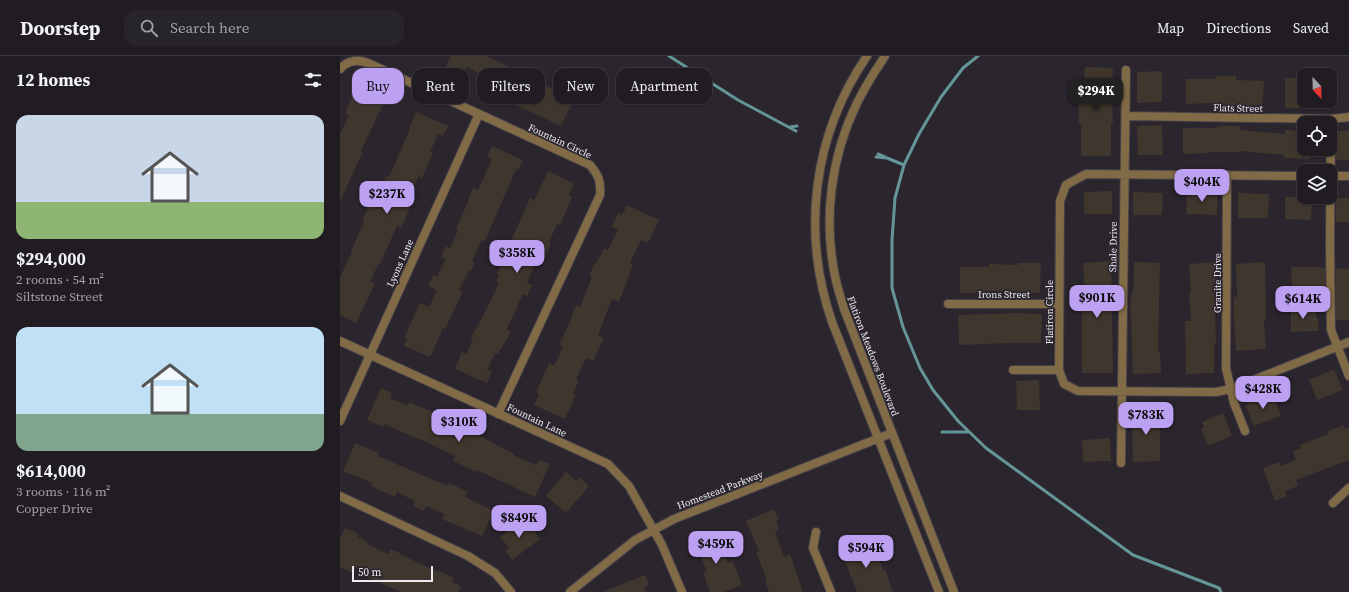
<!DOCTYPE html>
<html lang="en">
<head>
<meta charset="utf-8">
<style>
  body { margin:0; font-family:"Source Serif 4",serif; background:#28252a; color:#f1f3f6; height:100vh; display:flex; flex-direction:column; font-size:15px; white-space:nowrap }
  * { box-sizing:border-box; margin:0 }
  p { font-size:13px; color:#a2a1a5 }
  .icon { flex:none; width:22px; height:22px; fill:none; stroke:currentColor; stroke-width:2; stroke-linecap:round; stroke-linejoin:round }
  .map { position:relative; flex:1; overflow:hidden }
  .details { display:flex; flex-direction:column; background:#201c22; width:340px }
  .details>* { flex:none }
  .top-card { position:absolute; left:12px; top:12px; width:380px; height:36px; display:flex; gap:8px }
  .needle { width:26px; rotate:158deg }
  .fabs { position:absolute; left:957px; top:12px; display:grid; gap:8px }
  .fabs a { display:grid; place-items:center; width:40px; height:40px; border-radius:8px; background:#201c22; box-shadow:0 1px 3px #0004,0 0 0 1px #3d3a40; font-size:20px }
  .scale { position:absolute; left:12px; bottom:10px; width:81px; box-sizing:border-box; padding-left:4px; border:2px solid #ede9f0; border-top:0; font-size:11px; line-height:14px; white-space:nowrap; color:#ede9f0; -webkit-text-stroke:3px #2b252e; paint-order:stroke }
  .price { position:absolute; translate:-50% -34px; padding:0 9px; border-radius:8px; background:#bca0f2; color:#111; font-size:13px; line-height:26px; filter:drop-shadow(0 1px 2px #0008) }
  .price::after { content:''; position:absolute; left:50%; top:24px; width:12px; height:9px; margin-left:-6px; background:inherit; clip-path:polygon(0 0,100% 0,50% 100%) }
  .price.on { background:#222; color:#fff }
  ul { padding:0; list-style:none }
  li { display:grid; align-content:center; gap:8px; height:212px; padding:0 16px }
  li span { display:grid; place-items:center; height:124px; border-radius:12px; color:#555 }
  li>.icon { margin-inline-start:auto }
  span .icon { width:72px; height:72px; fill:#fffc; stroke-width:1 }
  li b { font-size:17px }
  h2 { display:flex; justify-content:space-between; align-items:center; height:48px; padding:0 16px; font-size:17px }
  .chip { padding:0 14px; border-radius:12px; background:#201c22; box-shadow:0 1px 3px #0004,0 0 0 1px #3d3a40; font-size:14px; line-height:36px }
  .chip.on { background:#bca0f2; color:#111 }
  header { display:flex; align-items:center; gap:24px; box-sizing:border-box; height:56px; padding:0 20px; background:#201c22; border-bottom:1px solid #3d3a40 }
  header strong { font-size:19px }
  nav { display:flex; gap:22px; margin-inline-start:auto; font-size:14px }
  .search { width:280px; height:36px; background:#28252a; display:flex; align-items:center; gap:10px; box-sizing:border-box; padding:0 14px; border-radius:12px; color:#a2a1a5; font-size:15px }
  main { display:flex; flex:1; min-height:0 }
  .map>svg:first-child { display:block }
  .lines { fill:none; stroke-linecap:round; stroke-linejoin:round }
  .stream { stroke:#649699; stroke-width:3 }
  .building { fill:#3f362d }
  .minor-casing { stroke:#464049; stroke-width:10 }
  .tertiary-casing { stroke:#464049; stroke-width:10 }
  .minor { stroke:#806b46; stroke-width:8 }
  .tertiary { stroke:#806b46; stroke-width:8 }
  .labels { text-anchor:middle; dominant-baseline:central; stroke-width:3.5; stroke-linejoin:round; paint-order:stroke }
  .street-label { font-size:10px; fill:#ede9f0; stroke:#2b252e }
</style>
</head>
<body>
<header>
<strong>Doorstep</strong>
<div class="search"><svg class="icon" aria-label="search" viewBox="0 0 24 24"><circle cx="10" cy="10" r="6"/><path d="M15 15l6 6"/></svg>Search here</div>
<nav><a>Map</a><a>Directions</a><a>Saved</a></nav>
</header>
<main>
<section class="details">
<h2>12 homes<svg class="icon" aria-label="filters" viewBox="0 0 24 24"><path d="M4 7h16M4 17h16"/><circle cx="9" cy="7" r="2"/><circle cx="15" cy="17" r="2"/></svg></h2>
<ul>
<li><span style="background:linear-gradient(#c9d6e8 70%,#8fb573 0)"><svg class="icon" aria-label="home" viewBox="0 0 24 24"><path d="M3 11l9-7 9 7M6 9v11h12V9"/></svg></span><div><b>$294,000</b><p>2 rooms · 54 m²</p><p>Siltstone Street</p></div></li>
<li><span style="background:linear-gradient(#bfe0f5 70%,#7fa58c 0)"><svg class="icon" aria-label="home" viewBox="0 0 24 24"><path d="M3 11l9-7 9 7M6 9v11h12V9"/></svg></span><div><b>$614,000</b><p>3 rooms · 116 m²</p><p>Copper Drive</p></div></li>
</ul>
</section>
<div class="map">
<svg width="1009" height="536" viewBox="0 0 1009 536">
  <rect width="100%" height="100%" fill="#2b252e"/>
  <g class="lines">
    <!-- stream -->
    <path class="stream" d="M329,0L398,44L456,75
      M450,71L457,70
      M538,98L545,101
      M536,101L547,102L564,109L555,142L552,184V232L563,271L580,312L593,334L618,365L646,392L793,499L879,532L881,536
      M564,109L579,78L601,41L623,12L638,0
      M602,376H629"/>
  </g>
  <!-- building -->
  <path class="building" d="M111,0H147L177,15L178,14L201,25L200,27L215,34L219,26L238,35L221,70L159,41L161,38L143,29L147,22L127,11L125,14L118,11L114,20L104,15Z
    M745,11L773,12L772,32L773,67H771V100H741V68H739L738,41H743Z
    M822,15V46L797,47V16Z
    M876,20H896V24L924,25L922,54L900,53L901,49H877L876,47L846,48V23H876Z
    M945,22H964V52H945Z
    M20,31L46,42L21,95L23,96L0,145V78L9,59L5,57L12,41L15,43Z
    M76,56L108,70L103,80L98,78L90,96L93,97L82,122L79,120L70,138L75,140L61,172L57,170L40,208L39,207L30,225L35,228L16,267L0,259V221L12,196L11,195L24,166L22,165L33,141L36,142L46,120L49,121L70,73L69,72Z
    M822,69L823,99H798L797,70Z
    M877,70H900V74L945,78V74L964,75V93H970V103L944,102V99L900,95V96H869V97L843,98V72H877Z
    M996,75H1009V104H996Z
    M152,90L183,104L178,114L176,113L145,185L142,184L132,205L135,206L131,215L129,214L119,234L123,236L105,273L103,272L90,301L64,290L67,283L64,282L80,247L89,251L97,234L88,230L93,219L97,221L106,203L101,201L106,190L110,192L118,174L116,173L129,143H128L133,132L138,134L152,103L147,100Z
    M208,115L234,128L229,139L232,141L220,169L217,168L209,186L211,187L205,201L202,199L197,209L195,208L187,226L192,229L187,240L183,238L167,273L171,276L158,298L155,297L147,314L152,316L147,327L115,313L122,296L126,298L133,284L130,283L143,260L159,227L156,226L159,219L157,217L190,142L194,144Z
    M772,135V158H744V136Z
    M847,135L878,136L877,159L846,158Z
    M793,136L823,137L822,159H793Z
    M898,137L929,138L928,162H898Z
    M945,141H972L971,164L945,163Z
    M996,142H1009V166H996Z
    M287,149L319,164L308,187L301,184L290,207L293,209L279,246L272,243L258,279L264,282L253,305L246,302L236,323L239,324L233,338L236,339L225,363L194,349L199,338L196,336L209,307L214,310L223,291L219,289L232,261H231L236,249L240,251L252,221L249,220L255,207L256,208L264,192L268,194L278,174L272,171L278,157L282,159Z
    M771,205L773,317H742V236H745L743,207Z
    M794,206L820,207L818,295H820L821,317L793,318L791,258H790L791,237H793Z
    M877,206L878,228H875L876,253H875L876,288H874V317L846,318L845,265H851L849,238L851,237L849,208Z
    M925,206L926,263H924L926,293L896,295L894,263V241H897L896,208Z
    M678,207H701L700,237L642,235V237H620V211H649V208L678,209Z
    M951,211H980L985,212V234L952,235Z
    M996,212L1009,213V264H996Z
    M951,251H967V256H976V262H978V275L951,276Z
    M679,257L702,258L701,287H672L619,289L618,259Z
    M994,313L1003,334L977,344L969,324Z
    M699,324L700,354H677L676,325Z
    M41,332L52,337L50,342L68,350L69,346L99,359L100,358L111,363L109,367L127,375L128,372L141,378L140,380L174,398L173,399L196,409L199,404L210,408L195,441L137,414L136,416L113,405L115,400L80,383V384L44,368L43,371L27,364Z
    M933,338L941,360L914,370L905,349Z
    M820,353V405L793,406L792,355Z
    M883,357L892,380L868,390L861,373L864,371L862,366Z
    M1003,369L1005,373L1009,372V404L956,424L958,430L945,435L947,440L935,445L923,412L939,406L941,410L956,404L953,395L961,392L960,389L988,378L987,376Z
    M770,382L771,405L743,406L742,384Z
    M15,387L39,397L38,400L108,430L109,427L128,436L125,441L154,455L142,480L102,463L104,458L86,450L84,455L73,450L75,445L57,436L55,441L31,430L32,427L3,415Z
    M226,416L236,425L239,421L249,430L226,457L206,440Z
    M434,453L439,464L436,465L439,474L435,476L444,501L450,498L463,536H429L425,525L427,524L416,496L419,495L406,465Z
    M186,464L200,483L172,504L165,494L169,492L160,481L181,465L184,466Z
    M5,472L19,478L18,481L28,486L27,488L48,498L50,493L60,497V498L98,516L99,515L114,522L112,526L121,530L118,536H61L29,522L31,518L16,511L13,517L0,511V483Z
    M375,477L388,507L393,505L402,529L384,536H370L363,517L367,515L358,495L353,497L349,488Z
    M532,484L543,514L545,513L553,536H517L501,495Z
    M305,519L309,529L304,531L306,536H263Z"/>
  <g class="lines">
    <defs>
      <path id="minor" d="M0,13C8,4 17,3 28,7L250,109C259,120 261,125 260,139L158,358
        M786,60L991,63L1009,61
        M991,63L990,186L991,274L1009,320
        M887,119L886,312L894,347L905,375
        M964,120L746,118L726,129L720,145L719,314L724,328L738,335L876,336L891,333L1009,286
        M990,120H1009
        M608,248H719
        M0,285L268,408L289,430L322,489L342,536
        M673,314H719
        M0,365L139,58
        M781,407L786,14
        M0,440L128,500L155,517L171,536
        M993,447L1009,432
        M476,476L473,492L491,536
        M230,536L295,484L334,463L552,377"/>
      <path id="tertiary" d="M527,0C473,79 461,176 492,266L599,536
        M545,0C535,15 525,31 517,47C491,101 483,162 495,220C497,231 501,242 504,253L614,536"/>
    </defs>
    <!-- minor casing -->
    <use href="#minor" class="minor-casing"/>
    <!-- tertiary casing -->
    <use href="#tertiary" class="tertiary-casing"/>
    <!-- minor -->
    <use href="#minor" class="minor"/>
    <!-- tertiary -->
    <use href="#tertiary" class="tertiary"/>
  </g>
  <g class="labels">
    <!-- street labels -->
    <g class="street-label">
      <text transform="translate(898 52) rotate(1)">Flats Street</text>
      <text transform="translate(220 85) rotate(25)">Fountain Circle</text>
      <text transform="translate(773 191) rotate(-89)">Shale Drive</text>
      <text transform="translate(60 207) rotate(-66)">Lyons Lane</text>
      <text transform="translate(877 227) rotate(-90)">Granite Drive</text>
      <text x="664" y="238">Irons Street</text>
      <text transform="translate(709 256) rotate(-90)">Flatiron Circle</text>
      <text transform="translate(533 300) rotate(69)">Flatiron Meadows Boulevard</text>
      <text transform="translate(197 364) rotate(25)">Fountain Lane</text>
      <text transform="translate(380 434) rotate(-21)">Homestead Parkway</text>
    </g>
  </g>
</svg>
<div class="fabs">
<a><svg class="needle" viewBox="-14 -14 28 28"><path d="M0-13l5 13h-10z" fill="#e53935"/><path d="M0 13l5-13h-10z" fill="#a2a1a5"/></svg></a>
<a><svg class="icon" aria-label="locate" viewBox="0 0 24 24"><circle cx="12" cy="12" r="6"/><path d="M12 2v4M12 18v4M2 12h4M18 12h4"/></svg></a>
<a><svg class="icon" aria-label="layers" viewBox="0 0 24 24"><path d="M12 4l9 5-9 5-9-5zM3 14l9 5 9-5"/></svg></a>
</div>
<div class="scale">50 m</div>
<b class="price on" style="left:756px;top:56px">$294K</b>
<b class="price" style="left:862px;top:147px">$404K</b>
<b class="price" style="left:47px;top:159px">$237K</b>
<b class="price" style="left:177px;top:218px">$358K</b>
<b class="price" style="left:757px;top:263px">$901K</b>
<b class="price" style="left:963px;top:264px">$614K</b>
<b class="price" style="left:923px;top:354px">$428K</b>
<b class="price" style="left:806px;top:380px">$783K</b>
<b class="price" style="left:119px;top:387px">$310K</b>
<b class="price" style="left:179px;top:483px">$849K</b>
<b class="price" style="left:376px;top:509px">$459K</b>
<b class="price" style="left:526px;top:513px">$594K</b>
<div class="top-card">
<a class="chip on">Buy</a>
<a class="chip">Rent</a>
<a class="chip">Filters</a>
<a class="chip">New</a>
<a class="chip">Apartment</a>
</div>
</div>
</main>
</body>
</html>
